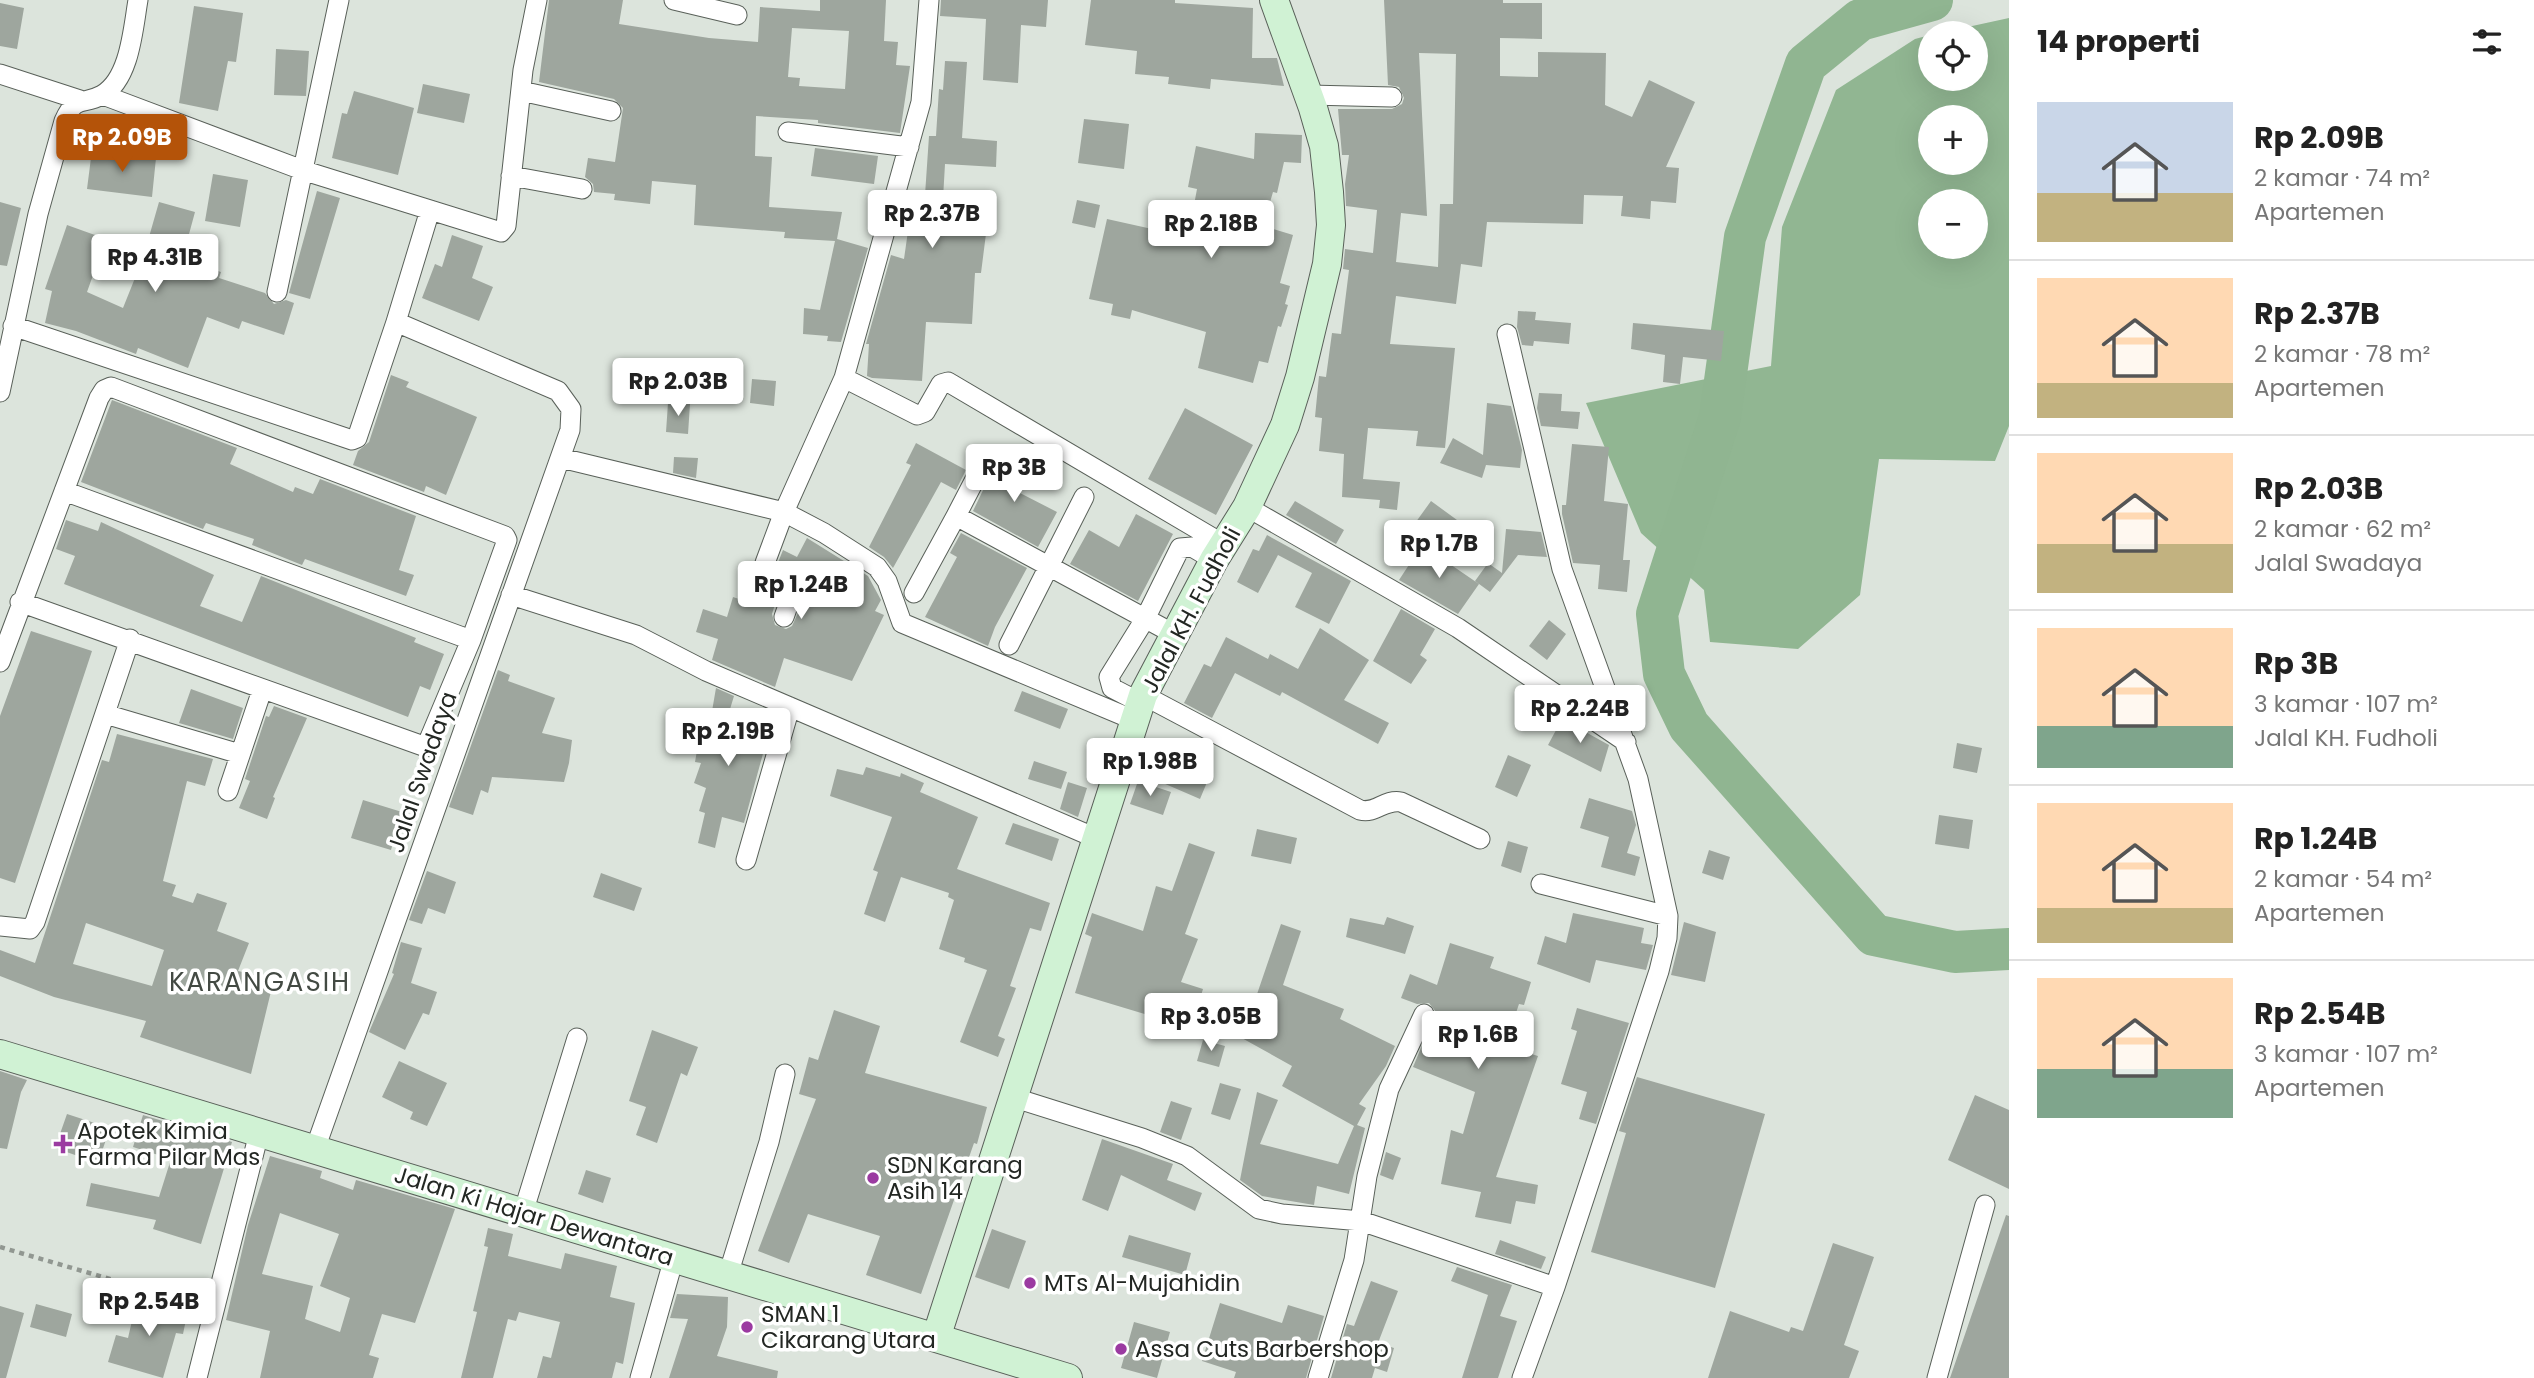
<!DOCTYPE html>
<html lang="id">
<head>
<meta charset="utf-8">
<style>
  body { margin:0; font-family:Poppins,sans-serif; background:#f2f2f2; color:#222; height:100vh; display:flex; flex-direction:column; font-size:26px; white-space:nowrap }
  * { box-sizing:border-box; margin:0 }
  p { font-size:23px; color:#767676 }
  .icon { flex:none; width:38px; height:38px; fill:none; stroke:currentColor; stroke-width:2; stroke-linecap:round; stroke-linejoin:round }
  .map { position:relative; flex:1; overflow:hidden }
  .panel { display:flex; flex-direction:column; background:#fff; width:525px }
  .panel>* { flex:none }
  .buttons { position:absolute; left:1918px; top:21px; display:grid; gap:14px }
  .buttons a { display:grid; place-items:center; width:70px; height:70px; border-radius:50%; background:#fff; box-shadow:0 7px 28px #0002; font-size:35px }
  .price { position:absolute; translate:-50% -60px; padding:0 16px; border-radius:7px; background:#fff; color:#222; font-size:23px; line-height:46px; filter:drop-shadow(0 2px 4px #0008) }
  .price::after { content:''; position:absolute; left:50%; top:42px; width:21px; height:16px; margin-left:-10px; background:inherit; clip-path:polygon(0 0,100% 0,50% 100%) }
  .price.current { background:#b45309; color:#fff }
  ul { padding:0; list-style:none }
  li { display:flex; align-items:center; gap:21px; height:175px; padding:0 28px }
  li+li { border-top:2px solid #e0e0e0 }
  li span { display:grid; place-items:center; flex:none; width:196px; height:140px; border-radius:0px; color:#555 }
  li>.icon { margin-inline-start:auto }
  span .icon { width:84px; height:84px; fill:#fffc; stroke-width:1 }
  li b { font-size:30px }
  h2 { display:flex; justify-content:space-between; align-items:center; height:84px; padding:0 28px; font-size:30px }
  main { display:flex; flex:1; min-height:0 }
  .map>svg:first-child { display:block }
  .forest { fill:#91b692; fill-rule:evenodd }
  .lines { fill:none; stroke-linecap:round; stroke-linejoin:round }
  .river { stroke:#90b591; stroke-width:42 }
  .building { fill:#9ea69e; fill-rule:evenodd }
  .minor-casing { stroke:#596059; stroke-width:21 }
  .secondary-casing { stroke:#596059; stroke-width:30 }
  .path { stroke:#919791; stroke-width:4.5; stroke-dasharray:5 5; stroke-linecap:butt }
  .minor { stroke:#fff; stroke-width:19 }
  .secondary { stroke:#d0f2d4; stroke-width:28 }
  .poi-dot { fill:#9b3aa1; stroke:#fff; stroke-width:2.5 }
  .labels { text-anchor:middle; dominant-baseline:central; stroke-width:7; stroke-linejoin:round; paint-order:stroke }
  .street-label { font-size:23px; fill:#232723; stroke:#fff }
  .poi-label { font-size:23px; fill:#232723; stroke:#fff; text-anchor:start }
  .quarter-label { font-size:26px; letter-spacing:2px; fill:#434a43; stroke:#fff }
</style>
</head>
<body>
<main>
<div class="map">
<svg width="2009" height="1378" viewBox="0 0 2009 1378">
  <rect width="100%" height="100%" fill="#dce4dc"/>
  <!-- forest -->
  <path class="forest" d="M2009,18V426L1995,461L1879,459L1860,595L1798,649L1710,642L1704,590L1641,533L1586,403L1771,366L1782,227L1836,90L1915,39L1930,35V79H1976V33H1940ZM1930,117H1976V163H1930ZM1930,201H1976V247H1930Z"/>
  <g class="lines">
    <!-- river -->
    <path class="river" d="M1932,0L1860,20L1806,64L1745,237L1720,417L1657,614L1664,674L1689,726L1874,935L1955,952L2009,949"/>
  </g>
  <!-- building -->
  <path class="building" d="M549,0H623L619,24L709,38L758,42L760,7L820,11V0H886L884,41L898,42L896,65L910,66L900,133L818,123V120L756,116L755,156L772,157L769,207L842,212L837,239L868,248L841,342L827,341L828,336L803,334L804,308L820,310L835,241L784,238L785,232L694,225L696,185L652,181L650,204L614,200L615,194L594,192L593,184L585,177L588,158L615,162L623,108L614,99L539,82ZM792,28L849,31L845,89L799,86L800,78L788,77Z
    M941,0H1048L1046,27L1021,25L1018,83L983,80L986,19L940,16Z
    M1091,0H1175V3L1253,8L1252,58H1277L1284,86L1211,79L1210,89L1168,84L1169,77L1135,74L1137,51L1085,45Z
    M1384,0H1503V3H1542V39L1500,38V76L1538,77V52L1606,53L1605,105L1632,117L1649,80L1695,102L1666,167L1679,168L1676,203L1651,201L1650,219L1621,216L1623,196L1584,195L1583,224L1487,222L1482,267L1461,264L1456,304L1396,296L1390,344L1455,348L1445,448L1416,446L1418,431L1368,428L1363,479L1400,482L1397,510L1379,508L1380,500L1342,497L1344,454L1319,451L1322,418L1315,417L1319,376L1326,377L1332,333L1341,334L1349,270L1343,269L1345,249L1373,253L1377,210L1346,206L1345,184L1349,155H1342L1338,109H1392L1402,104L1404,98L1399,87L1388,85ZM1419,53L1456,54L1453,204H1440L1438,267L1396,262L1401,213L1427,216Z
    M0,3L24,8L17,49L0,46Z
    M194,6L243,13L236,62L228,61L218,111L179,103Z
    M276,49L309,51L306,96L274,95Z
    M945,61L967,62L962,138L997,141L996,167L945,164L942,216L988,218L981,273H975L972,324L926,322L922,381L872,378L867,376L869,344H866L891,255L904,259L910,217H916L919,194L925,195L929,136H936L939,89L943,90Z
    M423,84L470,94L464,123L417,113Z
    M354,91L414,108L398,175L332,158L342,113L347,114Z
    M1084,119L1129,124L1124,169L1078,163Z
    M1255,133L1302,135L1301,163L1284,162L1277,193L1273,192L1263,226L1293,235L1280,283L1290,286L1285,304L1288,305L1281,327L1278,326L1268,363L1259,361L1253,383L1198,368L1206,332L1132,310L1130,319L1111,315L1113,304L1089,299L1107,219L1188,237L1197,189L1188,187L1196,146L1254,159Z
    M815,148L878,156L874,184L811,176Z
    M92,150L156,158L152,197L87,189Z
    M213,174L248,180L240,227L205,221Z
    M317,191L340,198L310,299L289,293Z
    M1077,200L1100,205L1095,228L1072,223Z
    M0,202L21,208L7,266L0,265Z
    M159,202L195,212L182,260L221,272L219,278L265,293L274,304L286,300L294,303L284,335L242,321L239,329L207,317L188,368L138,348L136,354L76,331L45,323L52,291L45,289L67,225L106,239L87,292L123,308L151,238L149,237Z
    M452,235L483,246L472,278L493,287L479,321L422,298L435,264L442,267Z
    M1518,311L1536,312L1535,320L1571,323L1569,344L1534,341L1533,346L1522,345L1517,327Z
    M1633,323L1724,331L1721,361L1683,357L1680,384L1663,382L1665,355L1631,349Z
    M391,375L409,382L406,387L477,417L446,495L426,486L424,492L353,465L358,451L369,442Z
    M752,379L776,381L774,406L750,403Z
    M1539,393L1562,394L1561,411L1580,412L1578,429L1541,426L1537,408Z
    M112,400L237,448L230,464L293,492L295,487L313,494L320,479L416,516L399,570L414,575L406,596L305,559L302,565L252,545L254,539L206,523L203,529L81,482Z
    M668,403L690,404L688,434L666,432Z
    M1487,403L1511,406L1522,450L1520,468L1486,465L1482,478L1440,463L1453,438L1483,455Z
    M1185,408L1253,445L1216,515L1148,479Z
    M916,443L966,470L956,490L941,482L893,568L884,557L869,547L911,465L906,463Z
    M1572,444L1609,447L1604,501L1628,504L1623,560H1630L1627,592L1598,589L1600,565L1573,563L1562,514V505H1566Z
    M1006,456L1033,472L1020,493L1057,512L1038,547L973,511L987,482L990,484Z
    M674,457L698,458L696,478L673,473Z
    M1295,501L1344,530L1336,544L1286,515Z
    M1431,501L1457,520L1434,552L1408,533Z
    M1136,514L1173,534L1138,601L1070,564L1089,530L1119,547Z
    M66,520L98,531L101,522L214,575L200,606L242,622L261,576L416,638L414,642L444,654L430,690L420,686L408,717L64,584L75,556L56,549Z
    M1506,529L1541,532L1547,557L1518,555L1490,592L1475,581L1488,563L1502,573Z
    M961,533L1027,568L995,627L988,646L925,617L957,557L950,553Z
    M1267,535L1351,581L1329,624L1295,607L1312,573L1278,555L1258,593L1237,582L1253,549L1259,551Z
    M807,538L868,576L881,600L875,611L884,615L852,681L784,658L775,687L712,660L718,639L696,632L703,609L727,617L733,597L751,603L757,585L777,598L772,614L775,625L786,629L792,626L802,604L801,589L777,565L783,550L797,557Z
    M1422,545L1479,584L1458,614L1399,580Z
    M1401,609L1435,629L1420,655L1427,660L1411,684L1373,661Z
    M1549,620L1566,634L1547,660L1529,646Z
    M1320,628L1369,660L1344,700L1389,723L1378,744L1282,692L1280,696L1235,673L1212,718L1184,703L1204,664L1211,667L1226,637L1268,659L1270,654L1298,669Z
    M31,631L92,651L15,883L0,878V716Z
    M498,670L510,675L508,681L555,698L542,733L572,740L569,763L564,782L492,777L488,793L481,790L473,815L449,807Z
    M716,688L734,696L727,719L770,728L744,823L722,817L715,848L698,843L705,813L699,811L706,788L694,783L701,763L695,762L699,739L707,740Z
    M191,689L243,708L233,739L179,723Z
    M1022,691L1068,709L1060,729L1014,711Z
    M274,706L307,718L273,797L275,798L267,819L239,808L250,781L245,779L266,716L269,717Z
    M1562,719L1609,745L1601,772L1548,745Z
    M117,734L213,759L205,786L187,781L163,881L176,885L172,896L193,903L197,893L227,903L217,931L249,943L238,971L274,979L251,1074L140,1037L146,1021L54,997L0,976V950L35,963L102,760L109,762ZM86,923L164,950L152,986L73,964Z
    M1957,743L1982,748L1977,773L1953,768Z
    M1508,755L1531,765L1517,797L1495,787Z
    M1173,758L1210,775L1200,799L1163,783Z
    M1034,761L1067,772L1061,789L1028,779Z
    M866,767L900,777L901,773L924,783L920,792L978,817L957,869L1050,903L1041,931L1030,928L1010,986L1016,988L998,1036L1005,1039L998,1057L960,1042L987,970L964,962L965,958L939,949L954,900L948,897L949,893L901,877L885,922L864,914L878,872L873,870L892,817L830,796L837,769L863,775Z
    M1138,781L1171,792L1163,815L1130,804Z
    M1068,782L1087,788L1078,817L1060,809Z
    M1589,798L1632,811L1636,825L1627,853L1640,857L1635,876L1601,867L1609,837L1580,828Z
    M363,800L402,812L391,850L351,838Z
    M1939,815L1973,820L1969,849L1935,844Z
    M1013,823L1059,839L1052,861L1005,844Z
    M1257,829L1297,838L1291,864L1251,856Z
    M1508,841L1528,847L1521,873L1501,866Z
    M1189,843L1215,852L1185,934L1198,939L1181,982L1203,989L1191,1028L1075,993L1092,937L1085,934L1092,913L1143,931L1156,886L1172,891Z
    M1709,850L1730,857L1723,880L1702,873Z
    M427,871L456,882L445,914L428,908L422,924L409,920Z
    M601,873L642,888L634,911L593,897Z
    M1573,913L1644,928L1641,943L1653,945L1646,970L1596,960L1590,983L1537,964L1545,936L1566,943Z
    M1387,917L1414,926L1405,954L1346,937L1350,918L1384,925Z
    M1684,922L1716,932L1705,982L1671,975Z
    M1281,924L1301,931L1283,985L1344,1009L1340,1019L1395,1046L1386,1066L1359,1104L1366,1108L1357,1125L1365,1128L1349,1194L1317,1186L1314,1205L1262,1196L1240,1180L1257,1092L1278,1100L1260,1144L1338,1164L1354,1126L1282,1086L1292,1066L1240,1037L1259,1001L1255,1000Z
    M401,942L422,948L411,983L437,992L429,1015L423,1013L405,1050L369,1032L394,974L392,973Z
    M1450,943L1494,957L1490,968L1531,982L1524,1005L1519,1004L1505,1046L1538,1056L1496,1177L1538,1185L1535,1204L1516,1201L1511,1224L1475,1217L1481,1192L1441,1184L1451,1130L1463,1134L1475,1092L1413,1067L1436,1012L1429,1003L1417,1004L1401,998L1410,974L1437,985Z
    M1577,1008L1629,1023L1596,1124L1579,1119L1587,1092L1561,1084L1577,1031L1571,1029Z
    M834,1010L880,1026L865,1073L987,1107L977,1144L974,1143L921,1294L866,1275L880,1236L808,1214L789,1263L758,1251L816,1099L799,1094L809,1057L818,1060Z
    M652,1030L698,1047L687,1076L681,1073L657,1143L636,1135L646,1107L629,1101Z
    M1203,1040L1225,1046L1219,1067L1197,1061Z
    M399,1061L447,1083L427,1126L410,1119L413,1112L382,1097Z
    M0,1071L27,1080L21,1092L7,1149L0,1148Z
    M1637,1077L1765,1114L1715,1288L1591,1252L1626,1133L1619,1131Z
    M1220,1083L1241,1089L1230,1120L1211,1114Z
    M1975,1095L2009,1110V1189L1948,1160Z
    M1171,1101L1192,1108L1181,1140L1160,1132Z
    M67,1114L110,1128L98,1163L55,1148Z
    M143,1115L232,1142L201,1244L153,1229L156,1220L86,1206L91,1183L159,1197L171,1159L133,1147Z
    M1102,1139L1173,1164L1167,1180L1202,1193L1195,1211L1121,1175L1108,1211L1082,1200Z
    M1386,1152L1401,1158L1393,1180L1380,1175Z
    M270,1156L322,1171L320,1178L353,1190L356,1180L455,1209L415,1323L382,1314L369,1355L379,1358L373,1378H260L270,1331L226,1320L248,1225ZM280,1213L339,1234L320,1286L350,1298L340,1332L305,1319L313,1286L262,1274Z
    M586,1170L611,1178L603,1203L578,1194Z
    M2006,1215L2009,1216V1378H1950Z
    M488,1228L513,1234L508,1256L561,1269L565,1253L617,1266L610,1297L635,1303L623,1364L616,1362L612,1378H537L543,1356L551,1358L560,1322L519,1312L516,1321L508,1319L493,1378H461L477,1312L473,1311L488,1247L484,1246Z
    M992,1229L1026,1241L1009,1289L975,1277Z
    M1129,1235L1191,1253L1185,1275L1122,1257Z
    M1500,1240L1546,1257L1541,1269L1495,1254Z
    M1833,1243L1874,1257L1844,1345L1859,1351L1849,1378H1708L1730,1311L1789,1332L1791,1327L1803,1331Z
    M1457,1267L1512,1285L1500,1316L1517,1321L1498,1378H1462L1488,1295L1451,1281Z
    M1371,1281L1398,1291L1378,1343L1394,1348L1387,1372L1375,1368L1372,1378H1331L1347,1324L1354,1326Z
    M677,1294L728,1297L727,1327L717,1356L778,1371L777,1378H669L688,1319L670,1318Z
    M137,1299L188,1310L183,1334L176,1333L163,1378L108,1362L116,1335L128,1338Z
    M1220,1303L1282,1323L1288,1305L1324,1316L1306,1378H1234L1236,1372L1202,1361Z
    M36,1304L72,1314L66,1337L30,1327Z
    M0,1306L24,1313L6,1378H0Z
    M1134,1322L1170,1332L1157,1378L1121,1368Z"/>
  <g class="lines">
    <defs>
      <path id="minor" d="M674,0L737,15
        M0,74L80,100
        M521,91L611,111
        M103,95L305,171L501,232L506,226L523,70L537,0
        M1309,95L1392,97
        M788,132L909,147
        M511,176L582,189
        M277,292L339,0
        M13,326L352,440L357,438L396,322
        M1507,334L1562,569L1638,779L1668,916L1667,938L1659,971L1555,1287L1522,1378
        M844,378L917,415L925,412L941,384L948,382L1223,544
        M0,392L38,214L64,121C76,94 82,106 102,95C130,79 133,29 138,0
        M561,458L784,512L824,533L877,567L887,581L902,623L1134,720
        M64,491L471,640
        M1247,507L1458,628L1626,742
        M956,516L984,462
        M914,593L956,516L1174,634
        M511,595L636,635L706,671L1098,839
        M784,617L790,600L789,591L765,575V563L784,512L844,378L921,102L929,0
        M1009,645L1084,497
        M0,662L99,398L104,390L111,387L505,536L507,540L471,640L426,747L20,602
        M1143,695L1360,810C1376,814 1384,799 1401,802L1480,839
        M1141,703L1112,688L1109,677L1145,619L1180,548L1192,547L1214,560
        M105,714L240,754
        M228,791L262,690
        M746,860L790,707
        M1541,884L1668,916
        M0,926L30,929L35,922L130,639
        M1015,1098L1142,1138L1187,1156L1259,1209L1282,1214L1361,1221L1555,1287
        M315,1149L570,430L571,409L558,391L396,322L430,210
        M523,1213L577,1038
        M728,1275L769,1142L785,1074
        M197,1378L259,1133
        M640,1378L674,1258
        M1318,1378L1354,1260L1367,1176L1389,1089L1424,1014
        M1937,1378L1985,1205"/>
      <path id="secondary" d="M0,1054L1068,1378
        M936,1338L1143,695L1214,560L1247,507L1285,425L1300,377L1327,264L1331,225L1329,192L1324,146L1313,108L1274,0"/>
    </defs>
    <!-- minor casing -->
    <use href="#minor" class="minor-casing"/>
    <!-- secondary casing -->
    <use href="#secondary" class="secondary-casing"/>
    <!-- path -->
    <path class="path" d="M0,1247L196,1304"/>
    <!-- minor -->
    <use href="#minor" class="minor"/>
    <!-- secondary -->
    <use href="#secondary" class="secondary"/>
  </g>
  <!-- markers -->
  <g class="poi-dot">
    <path d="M59.5 1133.5h7v7h7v7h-7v7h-7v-7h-7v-7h7z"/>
    <circle cx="873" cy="1178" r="7"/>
    <circle cx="1030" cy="1283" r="7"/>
    <circle cx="747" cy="1327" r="7"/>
    <circle cx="1121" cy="1349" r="7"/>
  </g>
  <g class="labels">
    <!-- street labels -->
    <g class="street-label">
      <text transform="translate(1191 610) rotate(-62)">Jalal KH. Fudholi</text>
      <text transform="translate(422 772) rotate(-71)">Jalal Swadaya</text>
      <text transform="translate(534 1216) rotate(17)">Jalan Ki Hajar Dewantara</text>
    </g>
    <!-- poi labels -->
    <g class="poi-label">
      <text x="77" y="1131">Apotek Kimia<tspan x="77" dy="26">Farma Pilar Mas</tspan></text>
      <text x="887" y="1165">SDN Karang<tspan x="887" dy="26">Asih 14</tspan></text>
      <text x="1044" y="1283">MTs Al-Mujahidin</text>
      <text x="761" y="1314">SMAN 1<tspan x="761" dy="26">Cikarang Utara</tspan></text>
      <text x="1135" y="1349">Assa Cuts Barbershop</text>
    </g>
    <!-- quarter labels -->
    <g class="quarter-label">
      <text x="260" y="982">KARANGASIH</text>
    </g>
  </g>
</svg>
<div class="buttons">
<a><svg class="icon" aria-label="locate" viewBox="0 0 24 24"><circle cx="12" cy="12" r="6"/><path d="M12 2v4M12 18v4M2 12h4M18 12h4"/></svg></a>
<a>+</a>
<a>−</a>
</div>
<b class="price current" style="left:122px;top:174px">Rp 2.09B</b>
<b class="price" style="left:932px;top:250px">Rp 2.37B</b>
<b class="price" style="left:1211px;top:260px">Rp 2.18B</b>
<b class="price" style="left:155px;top:294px">Rp 4.31B</b>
<b class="price" style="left:678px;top:418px">Rp 2.03B</b>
<b class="price" style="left:1014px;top:504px">Rp 3B</b>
<b class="price" style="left:1439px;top:580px">Rp 1.7B</b>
<b class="price" style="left:801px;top:621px">Rp 1.24B</b>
<b class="price" style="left:1580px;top:745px">Rp 2.24B</b>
<b class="price" style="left:728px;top:768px">Rp 2.19B</b>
<b class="price" style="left:1150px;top:798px">Rp 1.98B</b>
<b class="price" style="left:1211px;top:1053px">Rp 3.05B</b>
<b class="price" style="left:1478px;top:1071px">Rp 1.6B</b>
<b class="price" style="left:149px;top:1338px">Rp 2.54B</b>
</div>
<section class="panel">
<h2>14 properti<svg class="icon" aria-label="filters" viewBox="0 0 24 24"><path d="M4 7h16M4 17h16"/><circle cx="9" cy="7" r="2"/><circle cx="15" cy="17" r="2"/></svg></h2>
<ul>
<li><span style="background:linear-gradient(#c9d6e8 65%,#c2b280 0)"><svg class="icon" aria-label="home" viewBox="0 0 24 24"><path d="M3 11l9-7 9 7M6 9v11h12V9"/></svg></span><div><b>Rp 2.09B</b><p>2 kamar · 74 m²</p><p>Apartemen</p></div></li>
<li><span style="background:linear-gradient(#ffd9b3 75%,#c2b280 0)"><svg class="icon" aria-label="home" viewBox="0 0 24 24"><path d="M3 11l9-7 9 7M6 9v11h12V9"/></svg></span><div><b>Rp 2.37B</b><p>2 kamar · 78 m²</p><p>Apartemen</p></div></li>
<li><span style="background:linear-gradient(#ffd9b3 65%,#c2b280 0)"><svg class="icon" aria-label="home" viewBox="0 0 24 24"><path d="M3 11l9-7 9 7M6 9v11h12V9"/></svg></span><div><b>Rp 2.03B</b><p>2 kamar · 62 m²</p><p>Jalal Swadaya</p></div></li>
<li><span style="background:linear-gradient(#ffd9b3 70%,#7fa58c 0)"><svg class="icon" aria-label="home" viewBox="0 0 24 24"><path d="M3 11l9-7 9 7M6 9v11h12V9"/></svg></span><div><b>Rp 3B</b><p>3 kamar · 107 m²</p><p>Jalal KH. Fudholi</p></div></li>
<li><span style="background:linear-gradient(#ffd9b3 75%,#c2b280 0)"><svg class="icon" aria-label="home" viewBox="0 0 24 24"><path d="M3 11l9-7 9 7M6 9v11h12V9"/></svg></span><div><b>Rp 1.24B</b><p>2 kamar · 54 m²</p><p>Apartemen</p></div></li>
<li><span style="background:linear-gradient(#ffd9b3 65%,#7fa58c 0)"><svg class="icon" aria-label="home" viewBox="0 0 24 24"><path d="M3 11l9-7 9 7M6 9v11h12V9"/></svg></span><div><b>Rp 2.54B</b><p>3 kamar · 107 m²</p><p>Apartemen</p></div></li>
</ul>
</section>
</main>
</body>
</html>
